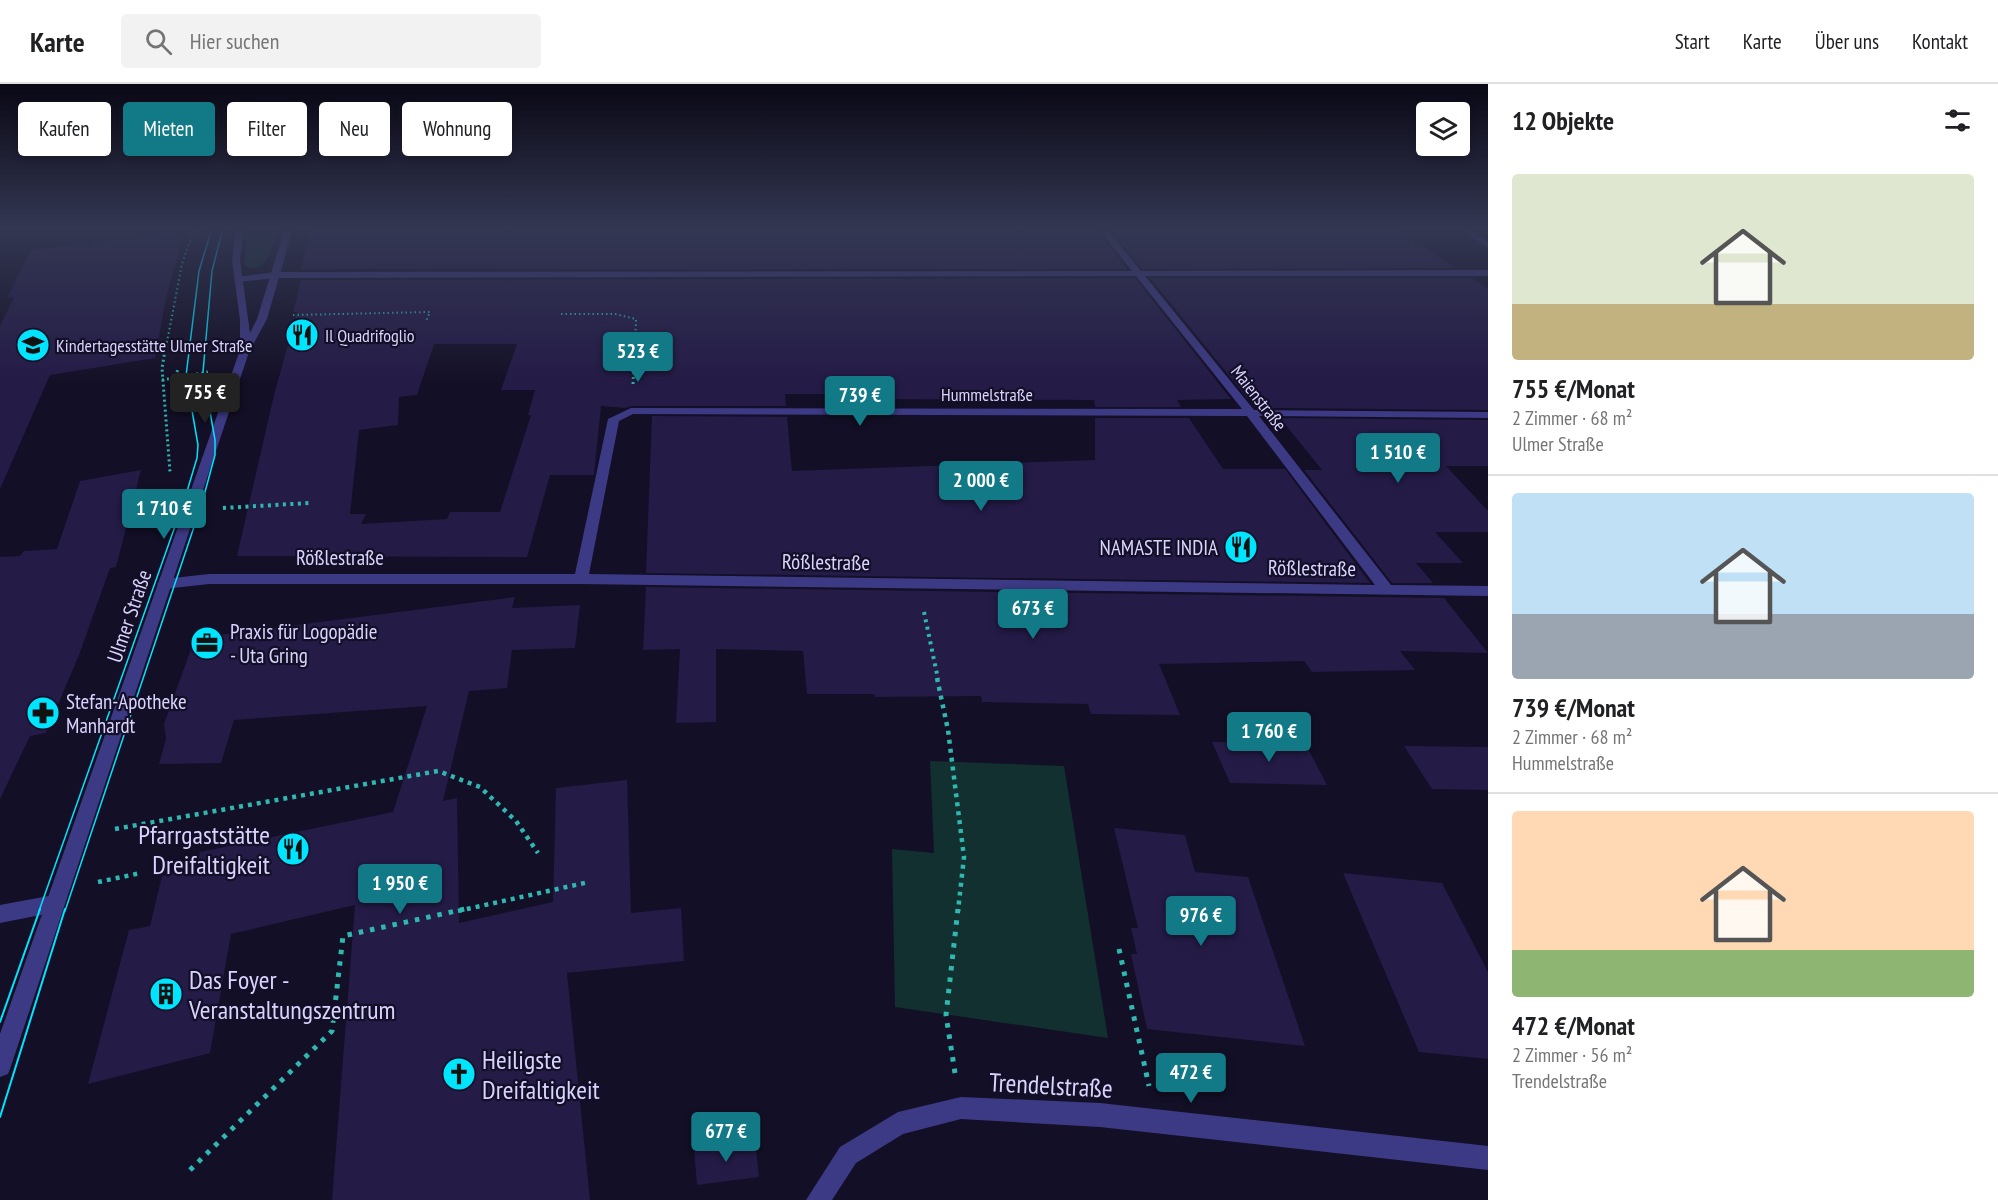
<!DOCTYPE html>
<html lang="de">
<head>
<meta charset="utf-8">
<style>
  body { margin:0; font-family:"PT Sans Narrow",sans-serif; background:#f2f2f2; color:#202124; height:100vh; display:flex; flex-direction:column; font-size:22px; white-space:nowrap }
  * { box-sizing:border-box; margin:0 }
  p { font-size:20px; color:#757577 }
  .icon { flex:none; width:33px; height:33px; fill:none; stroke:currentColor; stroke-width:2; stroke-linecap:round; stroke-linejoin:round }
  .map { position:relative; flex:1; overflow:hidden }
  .panel { display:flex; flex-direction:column; background:#fff; width:510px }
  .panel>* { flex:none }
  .guide { position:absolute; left:18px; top:18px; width:570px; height:54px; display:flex; gap:12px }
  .tools { position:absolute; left:1416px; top:18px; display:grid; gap:12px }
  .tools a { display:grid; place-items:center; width:54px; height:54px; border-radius:6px; background:#fff; box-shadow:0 3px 9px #0003; font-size:30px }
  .price { position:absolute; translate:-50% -51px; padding:0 14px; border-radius:6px; background:#127987; color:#fff; font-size:20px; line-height:39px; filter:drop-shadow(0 2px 3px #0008) }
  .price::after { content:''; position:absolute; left:50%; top:36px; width:18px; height:14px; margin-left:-9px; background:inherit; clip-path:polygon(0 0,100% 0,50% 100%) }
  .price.current { background:#222; color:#fff }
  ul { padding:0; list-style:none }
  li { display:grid; align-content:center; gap:12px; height:318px; padding:0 24px }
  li+li { border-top:2px solid #e0e0e0 }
  li span { display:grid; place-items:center; height:186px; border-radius:6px; color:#555 }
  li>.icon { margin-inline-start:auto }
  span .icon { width:108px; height:108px; fill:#fffc; stroke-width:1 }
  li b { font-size:26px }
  h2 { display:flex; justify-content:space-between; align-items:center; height:72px; padding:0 24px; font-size:26px }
  .pill { padding:0 21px; border-radius:6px; background:#fff; box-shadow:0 3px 9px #0003; font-size:21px; line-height:54px }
  .pill.current { background:#127987; color:#fff }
  header { display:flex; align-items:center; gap:36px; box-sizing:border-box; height:84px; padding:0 30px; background:#fff; border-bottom:2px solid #e0e0e0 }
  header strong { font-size:28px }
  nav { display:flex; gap:33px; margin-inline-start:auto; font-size:21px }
  .search { width:420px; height:54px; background:#f2f2f2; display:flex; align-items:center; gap:15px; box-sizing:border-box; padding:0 21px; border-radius:6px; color:#757577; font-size:22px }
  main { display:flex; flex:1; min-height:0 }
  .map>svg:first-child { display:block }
  .green { fill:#12302f }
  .building { fill:#241b47; fill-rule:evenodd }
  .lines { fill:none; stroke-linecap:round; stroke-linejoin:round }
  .path-far4 { stroke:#2fb8b0; stroke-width:2; stroke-dasharray:1.5 3; stroke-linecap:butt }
  .path-far3 { stroke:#2fb8b0; stroke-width:3; stroke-dasharray:2 3; stroke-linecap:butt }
  .path-far2 { stroke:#2fb8b0; stroke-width:4; stroke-dasharray:3 4.5; stroke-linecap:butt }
  .path-far1 { stroke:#2fb8b0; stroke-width:4.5; stroke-dasharray:4 5; stroke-linecap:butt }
  .path { stroke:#2fb8b0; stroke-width:5; stroke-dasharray:4.5 7; stroke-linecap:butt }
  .service { fill:#3d3a85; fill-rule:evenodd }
  .minor { fill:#3d3a85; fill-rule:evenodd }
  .tertiary { fill:#3d3a85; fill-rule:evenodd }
  .tram-far1 { stroke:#00e5ff; stroke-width:1.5 }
  .tram { stroke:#00e5ff; stroke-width:2 }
  .labels { text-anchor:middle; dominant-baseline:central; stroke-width:4.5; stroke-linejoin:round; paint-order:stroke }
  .far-poi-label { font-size:18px; fill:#d9d4ff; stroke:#130f26; text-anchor:start }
  .far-street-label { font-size:18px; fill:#d9d4ff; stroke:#130f26 }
  .poi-label { font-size:21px; fill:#d9d4ff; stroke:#130f26; text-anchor:start }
  .street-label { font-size:21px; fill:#d9d4ff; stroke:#130f26 }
  .near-poi-label { font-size:26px; fill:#d9d4ff; stroke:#130f26; text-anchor:start }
  .near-street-label { font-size:26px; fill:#d9d4ff; stroke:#130f26 }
</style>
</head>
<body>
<header>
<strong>Karte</strong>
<div class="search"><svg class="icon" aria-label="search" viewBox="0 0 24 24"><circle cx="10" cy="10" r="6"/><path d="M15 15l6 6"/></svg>Hier suchen</div>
<nav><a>Start</a><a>Karte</a><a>Über uns</a><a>Kontakt</a></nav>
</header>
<main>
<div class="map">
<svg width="1488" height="1116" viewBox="0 0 1488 1116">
  <rect width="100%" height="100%" fill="#130f26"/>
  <!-- green -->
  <path class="green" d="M248,144H276C272,160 268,194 244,181Z
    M930,677L1064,682L1108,954L895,923L892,765L934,769Z"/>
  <!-- building -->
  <path class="building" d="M313,144H357L356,148L393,144H1096L1127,185H300Z
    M1109,144H1394L1456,184L1142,185Z
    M184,149L166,214L155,274L50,291L0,405V242L14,213L7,214L31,166Z
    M1135,194L1231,315L1177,316L1181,323H1095L1094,316L865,315V310H785L786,322H631L626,324L601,322L594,391H550L527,473L237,472L274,311L297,228H293L301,196ZM434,260H517L501,306H535L528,331H531L500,428H450L447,435L361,440L366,430H350L359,346L398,341L399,313L417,311Z
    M1150,194H1472L1488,205V326L1271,324L1264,315H1248Z
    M652,332L787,333L792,387L1095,376V334H1189L1223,385H1285L1370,499L646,489Z
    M1280,334L1488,336V382H1446L1488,427V448H1435L1463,479H1416L1433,499H1392L1304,386H1322Z
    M141,386L116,483L110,484L79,571L46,649L30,652L0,715V473L20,472L24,467L57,465L80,397Z
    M646,503L1444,514L1488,569L1400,567L1415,586L1312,588L1304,577L1159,580L1180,631L1091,630L1088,620L982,618L981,612L875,613L874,610H807L803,567L716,565V638L676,639L680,565L643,566Z
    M515,513L512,524L580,521L575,564L512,566L507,604L469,607L443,717L457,714L459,839L553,818L556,704L627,696L631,829L681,824L684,877L567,889L590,1116H332L355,821L231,850L210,969L88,1000L129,846L150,842L162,792L196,785L200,768L393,728L427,622L234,636L221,679L159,680L166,655L164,640L195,554Z
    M1212,658L1305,659L1327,701L1230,699Z
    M1404,662L1488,663V706L1432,705Z
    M1114,744L1185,751L1195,788L1248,793L1305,962L1147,945L1131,870H1137L1131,844H1138Z
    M1343,789L1442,799L1488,888V975L1419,968Z
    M755,1056L759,1093L697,1101L694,1064Z"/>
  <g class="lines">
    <!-- path-far4 -->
    <path class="path-far4" d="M561,230H615L636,235L635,263
      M293,231L430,228L426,237
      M166,263L182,180L194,145"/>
    <!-- path-far3 -->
    <path class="path-far3" d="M166,261L162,284L170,388
      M176,293L178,284
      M162,296L208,288
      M633,300L635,261"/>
    <!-- path-far2 -->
    <path class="path-far2" d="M223,424L309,419
      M924,528L938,595"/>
    <!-- path-far1 -->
    <path class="path-far1" d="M937,594L948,646L964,773L958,827
      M115,745L438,687L480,703L516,737L538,769
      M98,798L141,789
      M458,827L589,798"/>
    <!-- path -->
    <path class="path" d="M1119,865L1149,1002
      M955,989L946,931L958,825
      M190,1086L332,947L343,852L465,825"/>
    <!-- service -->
    <path class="service" d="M159,144H167V145L163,147Z"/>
    <!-- minor -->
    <path class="minor" d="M1098,144H1106L1141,187L1488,186V192H1145L1254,326L1488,328V334L1259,332L1391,501L1488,502V512L581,500H209L164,505L157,500L164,495L209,490H575L608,335L631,324L1242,325L1136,192L276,194L238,198L235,197V193L276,188L1132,187ZM633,330L1247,332L1375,501L589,490L619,337Z
      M1457,144H1466L1488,158V164Z
      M54,811L61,813L64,820L61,827L0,839V821Z
      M961,1013L1100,1019L1488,1062V1086L1100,1043L961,1035L903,1050L856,1079L832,1116H806L840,1063L898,1028Z"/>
    <!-- tertiary -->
    <path class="tertiary" d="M236,144H244L240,176L250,249L257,235L285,144H293L267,235L249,268L11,982L8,990L0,993V950L240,266V236L232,176Z"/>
    <!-- tram-far1 -->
    <path class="tram-far1" d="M39,827L185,414L197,374L198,361L186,292L199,187L212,144
      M65,827L202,419L215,371V356L203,288L212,187L223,144"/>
    <!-- tram -->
    <path class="tram" d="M0,938L40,825
      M0,1033L65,825"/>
  </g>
  <!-- sky -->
  <linearGradient id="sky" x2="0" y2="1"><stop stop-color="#0a0815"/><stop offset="0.48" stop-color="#333752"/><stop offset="1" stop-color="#333752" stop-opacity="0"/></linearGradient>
  <rect width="1488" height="300" fill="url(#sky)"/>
  <!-- icons -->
  <defs>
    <symbol id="restaurant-disc" viewBox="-11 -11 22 22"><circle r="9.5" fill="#00e5ff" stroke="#130f26"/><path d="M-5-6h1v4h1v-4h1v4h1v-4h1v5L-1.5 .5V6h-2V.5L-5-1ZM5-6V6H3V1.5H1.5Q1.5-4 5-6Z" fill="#111"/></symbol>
    <symbol id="school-disc" viewBox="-11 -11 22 22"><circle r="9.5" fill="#00e5ff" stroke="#130f26"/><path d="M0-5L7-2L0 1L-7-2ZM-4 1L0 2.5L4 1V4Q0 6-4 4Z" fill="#111"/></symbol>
    <symbol id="office-disc" viewBox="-11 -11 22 22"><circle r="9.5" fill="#00e5ff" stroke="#130f26"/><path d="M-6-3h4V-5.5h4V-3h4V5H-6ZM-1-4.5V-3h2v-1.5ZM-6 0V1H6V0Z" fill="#111"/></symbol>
    <symbol id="pharmacy-disc" viewBox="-11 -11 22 22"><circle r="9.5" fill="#00e5ff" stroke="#130f26"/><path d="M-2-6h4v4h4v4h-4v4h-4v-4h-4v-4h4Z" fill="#111"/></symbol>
    <symbol id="building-disc" viewBox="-11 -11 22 22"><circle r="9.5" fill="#00e5ff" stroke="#130f26"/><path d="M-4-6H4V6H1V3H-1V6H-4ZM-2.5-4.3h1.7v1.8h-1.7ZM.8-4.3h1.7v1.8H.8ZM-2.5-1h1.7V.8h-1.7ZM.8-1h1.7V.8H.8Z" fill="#111"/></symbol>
    <symbol id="church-disc" viewBox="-11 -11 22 22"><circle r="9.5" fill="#00e5ff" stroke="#130f26"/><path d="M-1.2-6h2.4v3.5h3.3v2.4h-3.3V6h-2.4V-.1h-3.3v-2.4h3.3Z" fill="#111"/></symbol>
  </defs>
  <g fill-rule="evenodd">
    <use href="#restaurant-disc" x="283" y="232" width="38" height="38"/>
    <use href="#school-disc" x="14" y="242" width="38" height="38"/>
    <use href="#restaurant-disc" x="1222" y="444" width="38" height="38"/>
    <use href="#office-disc" x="188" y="540" width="38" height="38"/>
    <use href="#pharmacy-disc" x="24" y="610" width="38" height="38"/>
    <use href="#restaurant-disc" x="274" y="746" width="38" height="38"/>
    <use href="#building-disc" x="147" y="891" width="38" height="38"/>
    <use href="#church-disc" x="440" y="971" width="38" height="38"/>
  </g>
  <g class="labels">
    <!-- far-poi labels -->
    <g class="far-poi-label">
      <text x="325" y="251">Il Quadrifoglio</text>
      <text x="56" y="261">Kindertagesstätte Ulmer Straße</text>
    </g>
    <!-- far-street labels -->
    <g class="far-street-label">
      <text x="987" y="310">Hummelstraße</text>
      <text transform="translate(1259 314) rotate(52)">Maienstraße</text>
    </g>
    <!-- poi labels -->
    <g class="poi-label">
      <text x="1218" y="463" text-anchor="end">NAMASTE INDIA</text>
      <text x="230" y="547">Praxis für Logopädie<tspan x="230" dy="24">- Uta Gring</tspan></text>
      <text x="66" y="617">Stefan-Apotheke<tspan x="66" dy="24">Manhardt</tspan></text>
    </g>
    <!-- street labels -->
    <g class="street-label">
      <text x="340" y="473">Rößlestraße</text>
      <text transform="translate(826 478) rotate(1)">Rößlestraße</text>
      <text transform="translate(1312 484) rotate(1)">Rößlestraße</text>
      <text transform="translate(129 532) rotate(-71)">Ulmer Straße</text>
    </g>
    <!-- near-poi labels -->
    <g class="near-poi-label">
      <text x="270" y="750" text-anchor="end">Pfarrgaststätte<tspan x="270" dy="30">Dreifaltigkeit</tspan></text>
      <text x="189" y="895">Das Foyer -<tspan x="189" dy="30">Veranstaltungszentrum</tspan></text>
      <text x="482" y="975">Heiligste<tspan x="482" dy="30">Dreifaltigkeit</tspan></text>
    </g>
    <!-- near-street labels -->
    <g class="near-street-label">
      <text transform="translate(1051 1001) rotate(3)">Trendelstraße</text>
    </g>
  </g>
</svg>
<div class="tools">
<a><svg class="icon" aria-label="layers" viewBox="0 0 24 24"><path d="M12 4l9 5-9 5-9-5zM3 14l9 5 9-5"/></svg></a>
</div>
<b class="price" style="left:638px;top:299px">523 €</b>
<b class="price current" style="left:205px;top:340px">755 €</b>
<b class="price" style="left:860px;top:343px">739 €</b>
<b class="price" style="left:1398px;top:400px">1 510 €</b>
<b class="price" style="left:981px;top:428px">2 000 €</b>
<b class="price" style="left:164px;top:456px">1 710 €</b>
<b class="price" style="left:1033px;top:556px">673 €</b>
<b class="price" style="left:1269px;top:679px">1 760 €</b>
<b class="price" style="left:400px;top:831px">1 950 €</b>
<b class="price" style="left:1201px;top:863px">976 €</b>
<b class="price" style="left:1191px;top:1020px">472 €</b>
<b class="price" style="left:726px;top:1079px">677 €</b>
<div class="guide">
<a class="pill">Kaufen</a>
<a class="pill current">Mieten</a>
<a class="pill">Filter</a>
<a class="pill">Neu</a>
<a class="pill">Wohnung</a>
</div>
</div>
<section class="panel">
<h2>12 Objekte<svg class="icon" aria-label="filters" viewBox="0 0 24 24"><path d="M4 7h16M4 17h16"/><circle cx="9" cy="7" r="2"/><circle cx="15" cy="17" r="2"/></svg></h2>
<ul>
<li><span style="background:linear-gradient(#dfe7d0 70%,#c2b280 0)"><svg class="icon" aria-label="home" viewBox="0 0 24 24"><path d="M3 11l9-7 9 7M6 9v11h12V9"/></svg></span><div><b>755 €/Monat</b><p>2 Zimmer · 68 m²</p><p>Ulmer Straße</p></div></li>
<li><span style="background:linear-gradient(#bfe0f5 65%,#9aa5b1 0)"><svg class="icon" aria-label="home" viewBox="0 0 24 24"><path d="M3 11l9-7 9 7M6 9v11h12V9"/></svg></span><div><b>739 €/Monat</b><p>2 Zimmer · 68 m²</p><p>Hummelstraße</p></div></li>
<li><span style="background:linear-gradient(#ffd9b3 75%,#8fb573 0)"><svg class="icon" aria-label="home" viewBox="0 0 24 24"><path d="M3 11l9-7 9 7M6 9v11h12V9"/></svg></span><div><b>472 €/Monat</b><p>2 Zimmer · 56 m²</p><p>Trendelstraße</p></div></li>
</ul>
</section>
</main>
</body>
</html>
